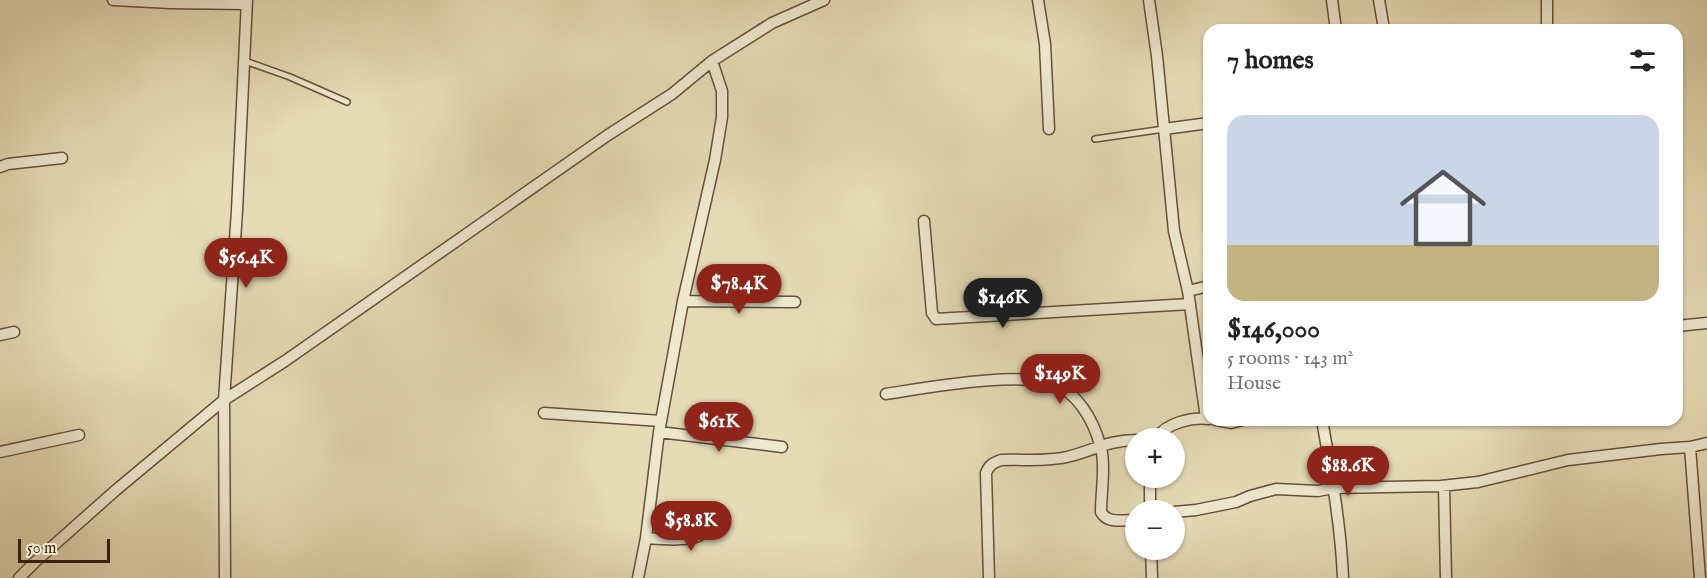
<!DOCTYPE html>
<html lang="en">
<head>
<meta charset="utf-8">
<style>
  body { margin:0; font-family:"IM FELL English",serif; background:#f6f6f6; color:#222; height:100vh; display:flex; flex-direction:column; font-size:22px; white-space:nowrap }
  * { box-sizing:border-box; margin:0 }
  p { font-size:20px; color:#767676 }
  .icon { flex:none; width:33px; height:33px; fill:none; stroke:currentColor; stroke-width:2; stroke-linecap:round; stroke-linejoin:round }
  .map { position:relative; flex:1; overflow:hidden }
  .panel { position:absolute; left:1203px; top:24px; width:480px; height:402px; display:flex; flex-direction:column; background:#fff; border-radius:18px; box-shadow:0 2px 4px #0004 }
  .panel>* { flex:none }
  .controls { position:absolute; left:1125px; top:428px; display:grid; gap:12px }
  .controls a { display:grid; place-items:center; width:60px; height:60px; border-radius:50%; background:#fff; box-shadow:0 2px 4px #0004; font-size:30px }
  .scale { position:absolute; left:18px; bottom:15px; width:92px; box-sizing:border-box; padding-left:6px; border:3px solid #3d2210; border-top:0; font-size:16px; line-height:21px; white-space:nowrap; color:#3d2210; -webkit-text-stroke:4px #eee8cf; paint-order:stroke }
  .price { position:absolute; translate:-50% -51px; padding:0 14px; border-radius:21px; background:#8f2418; color:#fff; font-size:20px; line-height:39px; filter:drop-shadow(0 2px 3px #0008) }
  .price::after { content:''; position:absolute; left:50%; top:36px; width:18px; height:14px; margin-left:-9px; background:inherit; clip-path:polygon(0 0,100% 0,50% 100%) }
  .price.selected { background:#222; color:#fff }
  ul { padding:0; list-style:none }
  li { display:grid; align-content:center; gap:12px; height:318px; padding:0 24px }
  li+li { border-top:2px solid #e0e0e0 }
  li span { display:grid; place-items:center; height:186px; border-radius:18px; color:#555 }
  li>.icon { margin-inline-start:auto }
  span .icon { width:108px; height:108px; fill:#fffc; stroke-width:1 }
  li b { font-size:26px }
  h2 { display:flex; justify-content:space-between; align-items:center; height:72px; padding:0 24px; font-size:26px }
  .map>svg:first-child { display:block }
  .lines { fill:none; stroke-linecap:round; stroke-linejoin:round }
  .lane-casing { stroke:#675039; stroke-width:8 }
  .street-casing { stroke:#675039; stroke-width:13 }
  .lane { stroke:#eee8cf; stroke-width:5 }
  .street { stroke:#eee8cf; stroke-width:10 }
</style>
</head>
<body>
<div class="map">
<svg width="1707" height="578" viewBox="0 0 1707 578">
  <rect width="100%" height="100%" fill="#e5dbb5"/>
  <filter id="stains"><feTurbulence type="fractalNoise" baseFrequency=".00333" numOctaves="4"/><feColorMatrix values="0 0 0 0 .2 0 0 0 0 .09 0 0 0 0 .02 0 0 0 .5 -.17"/></filter>
  <radialGradient id="worn" r=".72"><stop offset=".6" stop-color="#630" stop-opacity="0"/><stop offset="1" stop-color="#630" stop-opacity=".3"/></radialGradient>
  <g class="lines">
    <defs>
      <path id="lane" d="M245,61L290,77L347,102
        M1095,139L1164,129"/>
      <path id="street" d="M113,0L171,3L247,4
        M1038,0L1045,44L1049,129
        M1149,0L1157,56L1174,231L1188,291L1206,418
        M1332,0L1336,30
        M1379,0L1384,29
        M1547,30V0
        M1164,129L1209,123
        M0,167L8,164L62,158
        M924,221L932,313L936,319L1190,304
        M1188,291L1209,286
        M683,301L795,302
        M1677,326L1707,323
        M0,335L14,332
        M886,394C925,388 1031,368 1062,388C1084,401 1097,429 1102,453C1105,471 1101,493 1101,512C1107,524 1124,520 1136,520
        M544,413L661,421
        M1216,420L1231,423L1243,420
        M1322,420C1331,470 1341,527 1343,578
        M659,432L782,447
        M1156,438C1167,423 1191,417 1209,419
        M1690,447L1700,578
        M0,452L79,435
        M1150,477V510
        M1444,486L1446,578
        M1174,512L1196,510L1236,502L1250,496L1276,489L1318,491L1333,488L1441,486L1478,482L1568,460L1661,449L1690,447L1707,443
        M646,538C660,539 691,542 702,534C707,530 710,523 712,518
        M1151,549L1152,578
        M19,578L36,561L116,490L224,400L285,361L608,135L672,94L712,61L772,23L824,0
        M225,578L224,400L237,211L247,0
        M638,578L646,538L659,432L683,301L715,160L722,117V91L712,61
        M989,578L986,473C989,465 993,463 1001,460C1022,459 1046,462 1067,457C1092,451 1109,440 1136,440"/>
    </defs>
    <!-- lane casing -->
    <use href="#lane" class="lane-casing"/>
    <!-- street casing -->
    <use href="#street" class="street-casing"/>
    <!-- lane -->
    <use href="#lane" class="lane"/>
    <!-- street -->
    <use href="#street" class="street"/>
  </g>
  <rect width="100%" height="100%" filter="url(#stains)"/>
  <rect width="100%" height="100%" fill="url(#worn)"/>
</svg>
<div class="controls">
<a>+</a>
<a>−</a>
</div>
<div class="scale">50 m</div>
<b class="price" style="left:246px;top:289px">$56.4K</b>
<b class="price" style="left:739px;top:315px">$78.4K</b>
<b class="price selected" style="left:1003px;top:329px">$146K</b>
<b class="price" style="left:1060px;top:405px">$149K</b>
<b class="price" style="left:719px;top:453px">$61K</b>
<b class="price" style="left:1348px;top:497px">$88.6K</b>
<b class="price" style="left:691px;top:552px">$58.8K</b>
<section class="panel">
<h2>7 homes<svg class="icon" aria-label="filters" viewBox="0 0 24 24"><path d="M4 7h16M4 17h16"/><circle cx="9" cy="7" r="2"/><circle cx="15" cy="17" r="2"/></svg></h2>
<ul>
<li><span style="background:linear-gradient(#c9d6e8 70%,#c2b280 0)"><svg class="icon" aria-label="home" viewBox="0 0 24 24"><path d="M3 11l9-7 9 7M6 9v11h12V9"/></svg></span><div><b>$146,000</b><p>5 rooms · 143 m²</p><p>House</p></div></li>
</ul>
</section>
</div>
</body>
</html>
